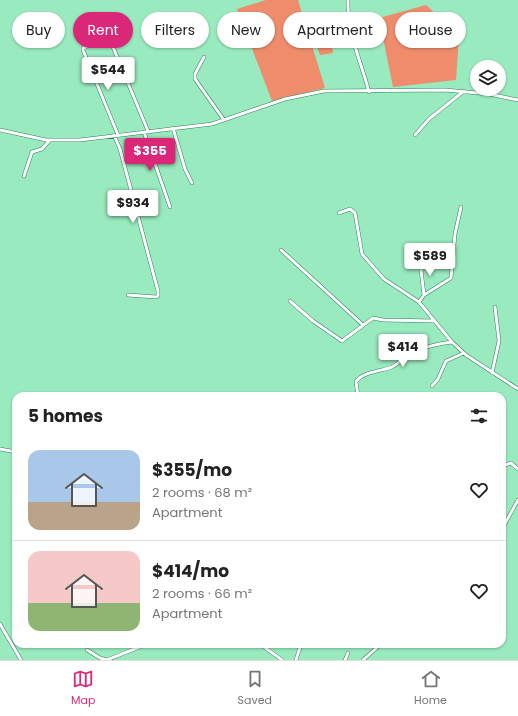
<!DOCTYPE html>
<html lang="en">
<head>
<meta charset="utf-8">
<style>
  body { margin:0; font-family:Poppins,sans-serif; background:#f6f6f6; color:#222; height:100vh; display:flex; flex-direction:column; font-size:15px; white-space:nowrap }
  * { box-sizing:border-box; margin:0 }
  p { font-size:13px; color:#767676 }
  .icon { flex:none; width:22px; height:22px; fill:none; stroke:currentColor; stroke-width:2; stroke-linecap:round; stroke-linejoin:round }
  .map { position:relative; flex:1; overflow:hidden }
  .details { position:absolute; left:12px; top:392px; width:494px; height:256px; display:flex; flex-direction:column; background:#fff; border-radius:12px; box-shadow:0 1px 3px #0004 }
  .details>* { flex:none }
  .guide { position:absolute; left:12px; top:12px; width:494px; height:36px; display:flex; gap:8px }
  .tools { position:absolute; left:470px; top:60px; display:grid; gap:8px }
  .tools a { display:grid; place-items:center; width:36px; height:36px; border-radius:50%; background:#fff; box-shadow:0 1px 3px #0004; font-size:20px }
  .price { position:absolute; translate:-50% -34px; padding:0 9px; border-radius:4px; background:#fff; color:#222; font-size:13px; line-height:26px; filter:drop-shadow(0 1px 2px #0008) }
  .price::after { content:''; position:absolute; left:50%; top:24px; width:12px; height:9px; margin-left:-6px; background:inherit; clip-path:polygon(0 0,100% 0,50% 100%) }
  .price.active { background:#db2777; color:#fff }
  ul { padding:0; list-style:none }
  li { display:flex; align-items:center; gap:12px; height:100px; padding:0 16px }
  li+li { border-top:1px solid #e0e0e0 }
  li span { display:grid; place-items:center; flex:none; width:112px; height:80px; border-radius:12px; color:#555 }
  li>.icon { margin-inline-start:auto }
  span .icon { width:48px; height:48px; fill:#fffc; stroke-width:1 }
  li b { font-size:17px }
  h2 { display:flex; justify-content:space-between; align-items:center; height:48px; padding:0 16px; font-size:17px }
  .tag { padding:0 14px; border-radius:18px; background:#fff; box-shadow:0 1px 3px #0004; font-size:14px; line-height:36px }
  .tag.active { background:#db2777; color:#fff }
  .tab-bar { display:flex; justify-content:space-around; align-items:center; height:56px; border-top:1px solid #e0e0e0; background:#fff; font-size:11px; color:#767676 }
  .tab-bar a { display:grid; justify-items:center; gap:2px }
  .tab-bar .active { color:#db2777 }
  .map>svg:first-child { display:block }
  .green { fill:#ee8c6b }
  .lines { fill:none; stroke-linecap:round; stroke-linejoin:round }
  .street-casing { stroke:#2e815a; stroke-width:4 }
  .street { stroke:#fff; stroke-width:3 }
</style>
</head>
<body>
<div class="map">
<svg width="518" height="660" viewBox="0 0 518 660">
  <rect width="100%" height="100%" fill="#99eabe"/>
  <!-- green -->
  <path class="green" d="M266,0H298L325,88L272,101L237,9Z
    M426,5L459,35L456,80L393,87L379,18Z
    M330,32L333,53L320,55L313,36Z"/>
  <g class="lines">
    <defs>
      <path id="street" d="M348,0C347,33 361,61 369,92
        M123,24L110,29L108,35L148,131
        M91,45L83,48V50L118,135
        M204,57L195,74V79L224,120
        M173,128L185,169L192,183
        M0,130L46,140H80L212,124L285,99L324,91L445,90L489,94L518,100
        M144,132L170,207
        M114,135L120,149L158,291V296L156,297L128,295
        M415,135L429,119L464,91
        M24,176L32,152L42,149L49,141
        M339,213L350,209L355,213L362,254L384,279L419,302L452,342L466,355L518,389
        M281,250L363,325
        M424,257L421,270L424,295
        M290,301L313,321L342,341L373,318L383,320L434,321
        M419,302L424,295L451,278L455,234L461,207
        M492,373L499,341L495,307
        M432,386L438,379L446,361L464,353
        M358,396L356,382C361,372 382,371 392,367C398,364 402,359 407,356C421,347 436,344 452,342
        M0,449L16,452
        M502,466L511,463L518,469
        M502,529L518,500
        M0,624L21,660
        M260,644L282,660
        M87,650L100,658L107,660L147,644
        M296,660L301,644
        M345,660L348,653
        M363,660L381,644"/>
    </defs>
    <!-- street casing -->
    <use href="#street" class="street-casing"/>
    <!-- street -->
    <use href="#street" class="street"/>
  </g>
</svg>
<div class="tools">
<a><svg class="icon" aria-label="layers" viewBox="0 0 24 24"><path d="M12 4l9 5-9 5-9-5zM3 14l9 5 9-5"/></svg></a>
</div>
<b class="price" style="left:108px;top:91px">$544</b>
<b class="price active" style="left:150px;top:172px">$355</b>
<b class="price" style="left:133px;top:224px">$934</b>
<b class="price" style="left:430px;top:277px">$589</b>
<b class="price" style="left:403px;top:368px">$414</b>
<div class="guide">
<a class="tag">Buy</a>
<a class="tag active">Rent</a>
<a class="tag">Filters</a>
<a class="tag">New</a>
<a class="tag">Apartment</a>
<a class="tag">House</a>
</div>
<section class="details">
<h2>5 homes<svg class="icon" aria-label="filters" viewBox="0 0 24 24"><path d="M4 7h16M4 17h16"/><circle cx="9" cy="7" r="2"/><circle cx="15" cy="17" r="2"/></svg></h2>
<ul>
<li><span style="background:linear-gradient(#a9c7e8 65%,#b9a48a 0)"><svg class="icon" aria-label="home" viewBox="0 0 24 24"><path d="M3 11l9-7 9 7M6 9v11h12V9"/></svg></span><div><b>$355/mo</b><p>2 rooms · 68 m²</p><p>Apartment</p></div><svg class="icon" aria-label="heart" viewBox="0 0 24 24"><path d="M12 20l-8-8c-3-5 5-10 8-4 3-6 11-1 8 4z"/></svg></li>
<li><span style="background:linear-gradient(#f6c9c9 65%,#8fb573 0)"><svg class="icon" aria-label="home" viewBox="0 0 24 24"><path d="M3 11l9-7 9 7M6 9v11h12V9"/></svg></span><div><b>$414/mo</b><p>2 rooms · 66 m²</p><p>Apartment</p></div><svg class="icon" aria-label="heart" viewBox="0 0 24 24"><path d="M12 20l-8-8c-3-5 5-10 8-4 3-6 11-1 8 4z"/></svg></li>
</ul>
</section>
</div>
<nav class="tab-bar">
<a class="active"><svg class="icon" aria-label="map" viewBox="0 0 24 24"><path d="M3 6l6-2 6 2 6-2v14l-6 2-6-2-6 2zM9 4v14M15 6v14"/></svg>Map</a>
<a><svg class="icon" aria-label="saved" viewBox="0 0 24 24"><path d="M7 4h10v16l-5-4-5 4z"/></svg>Saved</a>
<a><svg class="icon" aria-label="home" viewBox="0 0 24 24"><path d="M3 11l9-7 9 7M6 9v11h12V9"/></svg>Home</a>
</nav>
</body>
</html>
